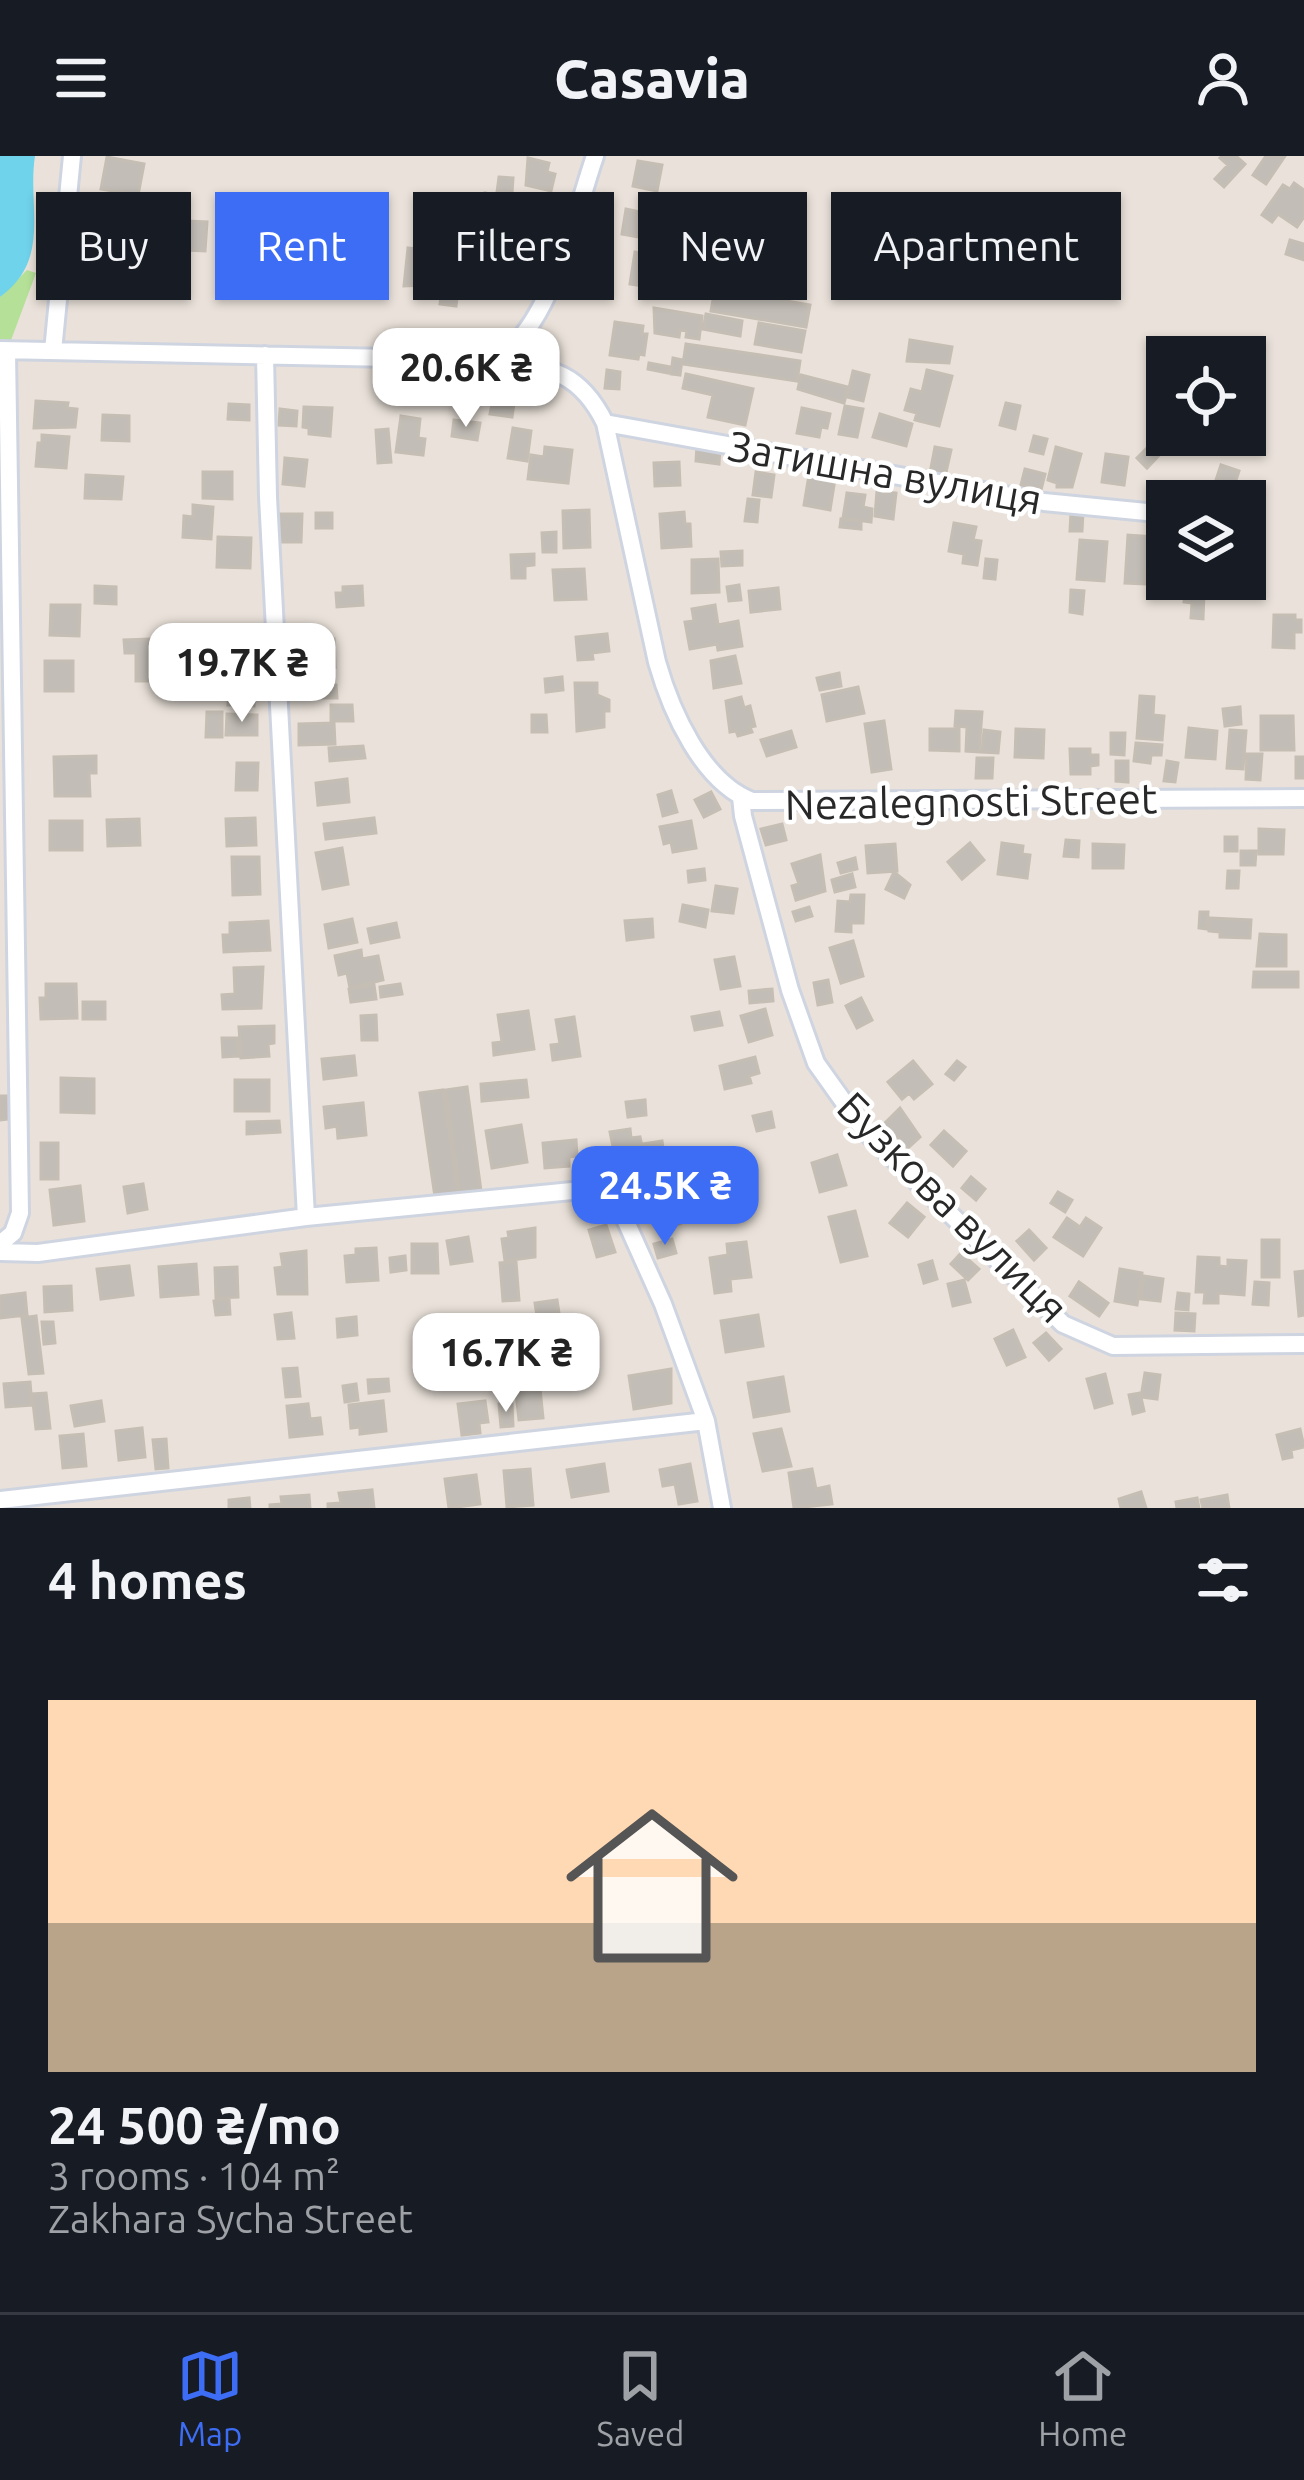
<!DOCTYPE html>
<html lang="en">
<head>
<meta charset="utf-8">
<style>
  body { margin:0; font-family:Ubuntu,sans-serif; background:#20242c; color:#f1f3f6; height:100vh; display:flex; flex-direction:column; font-size:45px; white-space:nowrap }
  * { box-sizing:border-box; margin:0 }
  p { font-size:39px; color:#9ea1a6 }
  .icon { flex:none; width:66px; height:66px; fill:none; stroke:currentColor; stroke-width:2; stroke-linecap:round; stroke-linejoin:round }
  .map { position:relative; height:1352px; overflow:hidden }
  .panel { display:flex; flex-direction:column; background:#171b24; flex:1 }
  .panel>* { flex:none }
  .banner { position:absolute; left:36px; top:36px; width:1233px; height:108px; display:flex; gap:24px }
  .fabs { position:absolute; left:1146px; top:180px; display:grid; gap:24px }
  .fabs a { display:grid; place-items:center; width:120px; height:120px; border-radius:0px; background:#171b24; box-shadow:0 3px 9px #0004; font-size:60px }
  .price { position:absolute; translate:-50% -102px; padding:0 27px; border-radius:24px; background:#fff; color:#222; font-size:39px; line-height:78px; filter:drop-shadow(0 3px 6px #0008) }
  .price::after { content:''; position:absolute; left:50%; top:72px; width:36px; height:27px; margin-left:-18px; background:inherit; clip-path:polygon(0 0,100% 0,50% 100%) }
  .price.active { background:#3d6df5; color:#fff }
  ul { padding:0; list-style:none }
  li { display:grid; align-content:center; gap:24px; height:636px; padding:0 48px }
  li span { display:grid; place-items:center; height:372px; border-radius:0px; color:#555 }
  li>.icon { margin-inline-start:auto }
  span .icon { width:216px; height:216px; fill:#fffc; stroke-width:1 }
  li b { font-size:51px }
  h2 { display:flex; justify-content:space-between; align-items:center; height:144px; padding:0 48px; font-size:51px }
  .pill { padding:0 42px; border-radius:0px; background:#171b24; box-shadow:0 3px 9px #0004; font-size:42px; line-height:108px }
  .pill.active { background:#3d6df5; color:#fff }
  header { display:flex; justify-content:space-between; align-items:center; height:156px; padding:0 48px; background:#171b24; font-size:54px; font-weight:800 }
  .menu { display:flex; justify-content:space-around; align-items:center; height:168px; border-top:3px solid #363941; background:#171b24; font-size:33px; color:#9ea1a6 }
  .menu a { display:grid; justify-items:center; gap:6px }
  .menu .active { color:#3d6df5 }
  .map>svg:first-child { display:block }
  .green { fill:#b5e097 }
  .water { fill:#6fd3eb }
  .building { fill:#c2bdb6; stroke:#c5beb4; stroke-width:3 }
  .lines { fill:none; stroke-linecap:round; stroke-linejoin:round }
  .minor-casing { stroke:#cfd4e1; stroke-width:22 }
  .minor { stroke:#fff; stroke-width:16 }
  .labels { text-anchor:middle; dominant-baseline:central; stroke-width:9; stroke-linejoin:round; paint-order:stroke }
  .street-label { font-size:42px; fill:#282828; stroke:#fff }
</style>
</head>
<body>
<header><svg class="icon" aria-label="menu" viewBox="0 0 24 24"><path d="M4 6h16M4 12h16M4 18h16"/></svg>Casavia<svg class="icon" aria-label="person" viewBox="0 0 24 24"><circle cx="12" cy="8" r="4"/><path d="M4 21q1-7 8-7t8 7"/></svg></header>
<div class="map">
<svg width="1304" height="1352" viewBox="0 0 1304 1352">
  <rect width="100%" height="100%" fill="#eae2da"/>
  <!-- green -->
  <path class="green" d="M27,114L36,117L7,195L0,194V141Z"/>
  <!-- water -->
  <path class="water" d="M0,0H35C27,52 52,103 0,141Z"/>
  <!-- building -->
  <path class="building" d="M1222,0H1236L1245,8L1224,31L1215,23L1228,9L1220,2Z
    M1266,0H1285L1266,28L1253,19Z
    M107,1L144,8L138,39L101,33Z
    M528,2L549,7L547,16L555,18L551,35L526,29Z
    M638,5L662,9L657,35L633,30Z
    M499,21L513,22L512,37L497,36Z
    M1294,27L1304,34V61L1297,71L1278,58L1272,66L1262,59L1283,29L1290,33Z
    M485,37L504,40L502,52L483,48Z
    M642,46L661,50L655,84L622,78L626,53L640,56Z
    M508,47L526,51L517,87L493,81L500,52L506,54Z
    M99,48L131,53L125,89L93,84Z
    M295,54L314,59L309,79L290,75Z
    M186,65L207,66L205,95L185,94Z
    M323,81L351,83L350,108L333,107L332,119L320,118Z
    M1290,84L1304,88V104L1286,98Z
    M121,90L131,92L126,118L117,116Z
    M408,92L429,94L425,129L404,130Z
    M432,92L443,94V131L428,129Z
    M635,96L675,102L670,134L630,128Z
    M595,105H610L611,132H596Z
    M153,106L182,109L180,130L151,127Z
    M457,107L489,112L486,138L453,134Z
    M442,133L458,135L456,150L440,148Z
    M715,133L810,149L806,171L711,155Z
    M654,152L702,160L699,183L686,181L687,175L680,174L679,181L655,177Z
    M706,158L742,165L740,180L703,173Z
    M615,166L643,170L642,178H647L644,199L639,198L638,203L610,199Z
    M759,167L805,175L801,196L755,188Z
    M910,184L952,191L949,207L907,205Z
    M686,188L800,205L797,225L683,208Z
    M673,202L682,204L680,219L671,218Z
    M649,207L670,211L668,217L648,213Z
    M607,214L620,216L619,233L605,232Z
    M927,214L952,220L939,270L915,264L917,257L905,254L911,233L922,236Z
    M853,215L869,219L863,245L847,241Z
    M686,218L753,233L745,269L708,261L713,239L683,232Z
    M801,219L848,231L844,247L798,233Z
    M493,244L514,247L512,261L490,258Z
    M36,245L68,247L67,252L77,253L75,271L34,272Z
    M1006,247L1020,250L1015,273L1000,269Z
    M229,248L249,249V264L228,263Z
    M845,250L863,253L857,281L839,278Z
    M304,251L332,252L330,280L309,278V272L303,271Z
    M802,252L830,258L827,272L821,271L819,281L797,277Z
    M280,253L297,255L296,270L279,269Z
    M880,258L912,268L906,290L873,281Z
    M103,259L129,260V285L102,284Z
    M401,260L420,263L418,282L425,283L423,299L396,296Z
    M454,264L480,267L477,284L452,280Z
    M513,272L531,275L527,305L508,302Z
    M388,273L391,306L378,307L376,274Z
    M42,279L69,281L66,312L36,310L38,287H42Z
    M1034,280L1047,283L1043,298L1030,295Z
    M1154,285L1164,294L1147,312L1137,302Z
    M697,290L720,292L719,308L696,305Z
    M545,291L572,294L568,327L528,323L531,299L544,301Z
    M935,291L951,294L945,321L930,317Z
    M1056,291L1081,298L1072,331H1057V327L1048,324Z
    M1106,298L1128,301L1124,329L1102,326Z
    M285,302L307,304L304,330L283,328Z
    M679,306L680,329L655,330L654,307Z
    M1221,309L1239,315L1231,339L1213,333Z
    M1025,313L1045,318L1041,334L1021,329Z
    M203,316H232V343L203,342Z
    M756,316L774,319L771,341L753,339Z
    M815,316L835,323L830,354L804,349L809,319Z
    M86,319L123,321L121,343L85,342Z
    M877,335L896,337L893,363L875,360Z
    M847,337L865,339L863,351L872,353L871,366L843,362Z
    M748,343L759,344L757,366L745,365Z
    M193,349L213,351L211,383L183,381L184,360L193,361Z
    M589,354L590,391L564,392L563,355Z
    M684,356L685,368H690L691,390L662,392L660,358Z
    M1071,356L1083,357L1082,375H1070Z
    M316,357H332V372H316Z
    M279,358H302L301,386H279Z
    M841,363L861,365V373L840,371Z
    M954,367L976,371L973,384L981,385L977,409L963,407L964,398L949,395Z
    M1156,373L1167,374V417L1154,416L1155,395L1148,394L1145,428L1125,427L1128,379L1156,381Z
    M556,376V396H543L542,377Z
    M218,381L251,382L250,412L217,411Z
    M1080,384L1107,386L1104,425L1077,423Z
    M742,395V409L722,410L721,396Z
    M534,398V409L525,410V422H512L511,399Z
    M718,403L719,436L692,437V404Z
    M986,403L997,404L995,423L984,422Z
    M584,413L586,443L555,444L553,414Z
    M1156,420L1169,423L1167,441L1153,439Z
    M739,429L741,444L729,445L727,431Z
    M95,430L116,431V448L95,447Z
    M362,430L363,449L337,451L336,437H343V431Z
    M778,432L780,453L751,456L749,435Z
    M1071,434L1084,435L1082,458L1070,456Z
    M1193,437L1204,438L1203,463L1191,462L1192,447L1184,446L1185,439Z
    M51,449H80L79,480L50,479Z
    M715,449L718,469L738,465L742,490L718,494L717,488L690,493L685,466L694,465L692,453Z
    M1274,459H1295V464H1301V476H1294V492L1273,491Z
    M607,478L609,495L592,497L593,503L578,504L576,481Z
    M149,483L150,525H136V497H125L124,484Z
    M314,483H334L335,511L304,508V494H314Z
    M735,500L741,527L714,532L711,505Z
    M45,505H73V535H45Z
    M839,517L841,530L820,534L817,522Z
    M562,521L563,534L546,536L545,523Z
    M575,527H597V539L609,544V555H604V571L577,575Z
    M336,529L337,542H313L312,531Z
    M858,531L864,557L827,565L822,539Z
    M229,535L255,536L254,550L228,549Z
    M1140,540L1154,541L1153,559L1164,560L1162,584L1137,582Z
    M741,541L744,552L750,550L755,570L750,571L752,576L738,580L736,575L730,576L726,545Z
    M331,549H352L353,565H331Z
    M1240,551L1241,568L1225,570L1223,553Z
    M956,555L982,556L979,596L966,595L967,571L955,570Z
    M207,556H222V581H206Z
    M227,558L257,559V579H226Z
    M532,559H546L547,576H532Z
    M1261,560H1293L1294,594H1261Z
    M884,565L891,613L872,616L865,568Z
    M334,567L335,588L299,589V568Z
    M1189,572L1217,575L1215,603L1186,601Z
    M930,573H959V595L930,594Z
    M1016,573L1044,574L1043,602L1015,601Z
    M984,574L1000,576L998,597L982,596Z
    M1230,574L1246,575L1243,613L1227,612Z
    M791,575L796,591L767,600L761,584Z
    M1111,577H1125L1124,599L1111,598Z
    M1136,587L1162,589L1161,599H1151L1150,607L1134,605Z
    M363,590L365,602L330,605L329,592Z
    M1070,593H1090V599H1098V609L1090,610V618H1071Z
    M1247,598H1262L1260,624L1246,623Z
    M96,600V617H89L90,640H55L54,601Z
    M1296,601H1304V622H1296Z
    M977,602H993L992,622H976Z
    M1116,605H1128V626L1116,625Z
    M1167,605L1178,607L1175,626L1164,625Z
    M237,607H258L257,634H236Z
    M347,623L349,646L318,649L316,627Z
    M671,635L677,656L663,660L658,639Z
    M711,636L720,653L704,661L695,644Z
    M255,662L256,689L227,690L226,663Z
    M374,662L376,677L326,683L324,668Z
    M139,663L140,689L108,690L107,664Z
    M50,665H82V694H50Z
    M691,665L696,692L673,696L671,686L664,688L660,671Z
    M782,668L786,684L766,689L761,673Z
    M1259,673L1284,674L1283,698H1259Z
    M1225,681H1237V695H1225Z
    M1066,684L1079,685L1078,701L1064,700Z
    M970,687L984,704L962,723L948,706Z
    M1002,687L1023,690L1022,698L1030,699L1027,722L998,718Z
    M895,688L897,715L868,717L866,690Z
    M1093,688L1124,689L1123,712H1093Z
    M342,692L348,728L323,733L316,697Z
    M1241,695H1256L1255,709H1241Z
    M820,699L825,735L796,744L792,730L799,728L792,708Z
    M232,701H259L260,738L233,739Z
    M855,702L857,713L841,717L838,707Z
    M704,713L705,724L689,726L688,715Z
    M1228,715H1239L1238,732H1227Z
    M894,716L910,729L904,742L886,733Z
    M852,718L855,731L835,736L832,724Z
    M716,730L737,733L733,757L712,755Z
    M851,739H864L863,767H851V776L836,775L838,745L850,746Z
    M683,749L708,754L705,771L680,765Z
    M809,751L812,760L796,765L793,756Z
    M1200,756H1208L1207,773L1199,772Z
    M1210,762L1251,764L1250,782L1220,781V776L1209,775Z
    M352,763L357,786L329,792L325,769Z
    M652,763L653,781L627,784L625,765Z
    M268,765L270,794L224,796L223,779H230V767Z
    M396,767L399,781L371,787L368,773Z
    M1260,778L1286,779V810H1257Z
    M853,785L863,820L841,827L830,792Z
    M361,794L362,803L378,800L383,824L350,832L347,817L339,819L335,800Z
    M734,801L740,830L721,833L715,804Z
    M263,811L261,852L223,853L222,839L235,838L234,812Z
    M1254,816H1298V831H1253Z
    M828,824L832,846L818,849L814,827Z
    M46,828H76L77,862L41,863L40,842H46Z
    M400,828L402,838L381,841L380,831Z
    M374,829L376,843L351,846L349,833Z
    M772,833L773,845L750,847L749,835Z
    M861,842L872,864L857,872L846,850Z
    M83,846H105V863H83Z
    M765,853L772,879L749,886L741,860Z
    M528,855L534,893L494,899L493,887L502,886L498,859Z
    M719,856L722,869L695,874L692,861Z
    M376,859L377,884H362L361,860Z
    M574,861L580,900L553,904L551,889L560,888L556,864Z
    M274,870V887L268,888L269,900L241,902L239,871Z
    M222,882H237L238,900L223,901Z
    M354,900L356,919L324,923L322,903Z
    M755,901L759,917L749,920L751,927L725,933L720,910Z
    M913,905L932,928L914,943L909,937L902,943L888,926Z
    M957,905L965,911L954,924L946,918Z
    M61,922L94,923V957L61,956Z
    M235,924H269V955H235Z
    M526,924L528,941L482,945L481,928Z
    M467,931L481,1035L460,1038L446,934Z
    M443,934L458,1038L435,1041L420,937Z
    M0,940H8L9,963L0,964Z
    M645,944L646,959L628,961L626,946Z
    M363,947L366,979L338,982L337,970L326,972L324,951Z
    M900,952L920,981L908,992L884,968Z
    M771,956L774,971L757,975L753,960Z
    M279,965L280,976L247,978V966Z
    M521,969L527,1006L492,1012L486,975Z
    M630,973L631,982L640,981L645,1005L617,1010L610,976Z
    M944,975L966,995L953,1010L931,989Z
    M576,984L577,1000L569,1001V1010L545,1012L543,987Z
    M662,985L664,1000L646,1003L643,988Z
    M41,987H58V1023H41Z
    M837,999L846,1029L820,1036L812,1007Z
    M971,1021L985,1033L976,1044L962,1032Z
    M143,1028L147,1053L128,1057L124,1031Z
    M80,1030L84,1065L54,1069L50,1034Z
    M671,1035L681,1067L664,1073L653,1040Z
    M1058,1036L1072,1044L1065,1056L1051,1047Z
    M907,1047L924,1061L908,1081L890,1067Z
    M855,1055L867,1100L841,1106L829,1061Z
    M1067,1062L1080,1071L1086,1062L1101,1072L1083,1100L1054,1081Z
    M606,1069L615,1096L597,1101L589,1074Z
    M535,1072V1101L505,1105L502,1083L509,1082L508,1076Z
    M1029,1074L1046,1092L1034,1104L1017,1085Z
    M468,1081L472,1105L451,1108L447,1085Z
    M672,1083L676,1097L658,1102L654,1088Z
    M1262,1084H1279V1121H1262Z
    M746,1086L751,1121L730,1123L731,1135L715,1137L710,1102L728,1099L727,1088Z
    M412,1088H437L438,1117H412Z
    M376,1092L378,1124L347,1126L345,1100L356,1099V1093Z
    M306,1095L307,1138H278L275,1112L283,1111L281,1098Z
    M961,1097L979,1113L968,1124L951,1108Z
    M405,1100L406,1114L391,1116L390,1102Z
    M1198,1101L1219,1102V1110L1228,1111V1104L1246,1105L1244,1139L1218,1137V1147H1204L1205,1136H1196Z
    M932,1105L937,1123L924,1127L919,1109Z
    M516,1106L519,1144L503,1145L500,1107Z
    M196,1108L198,1138L161,1141L159,1111Z
    M129,1110L133,1139L101,1143L97,1113Z
    M237,1111L238,1141L216,1142L215,1112Z
    M1120,1113L1142,1117L1137,1149L1115,1145Z
    M1304,1115V1159L1299,1160L1295,1116Z
    M1144,1120L1163,1123L1160,1145L1141,1143Z
    M964,1124L970,1146L953,1150L948,1128Z
    M1079,1126L1108,1147L1099,1160L1070,1140Z
    M1255,1126L1269,1127L1268,1149L1253,1148Z
    M71,1130L72,1154L45,1156L44,1131Z
    M25,1137L27,1159L0,1162V1140Z
    M1178,1137L1189,1138L1188,1154L1176,1153Z
    M229,1143L230,1158L216,1159L214,1145Z
    M557,1144L559,1157L537,1160L535,1147Z
    M291,1157L294,1182L278,1183L275,1159Z
    M1176,1157L1195,1158L1194,1175L1175,1174Z
    M758,1159L763,1190L726,1196L721,1165Z
    M36,1160L43,1217L29,1218L22,1162Z
    M356,1161L357,1179L338,1181L337,1163Z
    M42,1166H53L55,1187L44,1188Z
    M1013,1174L1025,1201L1007,1209L995,1183Z
    M1046,1177L1061,1193L1049,1204L1034,1187Z
    M297,1212L300,1240L286,1241L283,1213Z
    M525,1213L527,1230L514,1232L512,1214Z
    M671,1213V1247L634,1253L629,1220Z
    M1145,1217L1160,1219L1157,1243L1141,1241Z
    M1105,1218L1112,1247L1095,1252L1087,1223Z
    M783,1221L789,1255L754,1261L748,1227Z
    M388,1223L389,1235L369,1237L368,1224Z
    M30,1226L32,1249L6,1251L4,1228Z
    M356,1228L358,1244L345,1246L343,1230Z
    M540,1233L543,1262L519,1264L516,1236Z
    M46,1237L50,1272L36,1273L32,1238Z
    M1140,1237L1144,1255L1133,1258L1129,1239Z
    M101,1245L104,1265L75,1270L71,1250Z
    M383,1245L386,1275L360,1278V1271L351,1272L349,1249Z
    M485,1245L488,1266L479,1267L480,1277L462,1279L458,1248Z
    M308,1248L310,1263L320,1262L322,1278L290,1281L287,1250Z
    M499,1248H512L513,1270L501,1271Z
    M142,1272L145,1301L119,1304L116,1275Z
    M781,1273L791,1310L763,1315L754,1278Z
    M1300,1273L1304,1291L1291,1294L1292,1301L1283,1303L1277,1279Z
    M83,1278L86,1310L63,1312L60,1280Z
    M166,1283L168,1312L156,1313L153,1284Z
    M604,1308L608,1335L572,1341L567,1314Z
    M690,1308L697,1345L679,1348L675,1328L663,1330L660,1314Z
    M530,1313L533,1349L507,1351L504,1315Z
    M812,1313L816,1333L829,1330L832,1348L794,1352L789,1317Z
    M476,1319L480,1348L449,1352L445,1323Z
    M372,1334L374,1352H328V1348L341,1347L339,1337Z
    M1141,1336L1146,1352H1121L1119,1343Z
    M309,1339L310,1352H270V1349L282,1348L281,1341Z
    M1227,1339L1229,1352H1203L1201,1344Z
    M249,1342L250,1352H229V1344Z
    M1197,1342L1199,1352H1177L1176,1346Z"/>
  <g class="lines">
    <defs>
      <path id="minor" d="M0,194L492,204C546,212 578,212 605,267L657,506C671,555 702,626 752,645L1304,642
        M53,195L72,0
        M265,199L268,341L306,1061
        M493,204C550,178 575,57 595,0
        M605,267L1044,346L1167,358
        M741,641L743,660L790,834L816,907L863,973L1063,1168L1113,1190L1304,1188
        M0,1088L13,1077L20,1057L7,195
        M0,1096L38,1097L306,1061L572,1035L603,1042L624,1061L663,1148L706,1265L722,1352
        M0,1344L706,1265"/>
    </defs>
    <!-- minor casing -->
    <use href="#minor" class="minor-casing"/>
    <!-- minor -->
    <use href="#minor" class="minor"/>
  </g>
  <g class="labels">
    <!-- street labels -->
    <g class="street-label">
      <text transform="translate(885 316) rotate(10)">Затишна вулиця</text>
      <text transform="translate(971 645) rotate(-1)">Nezalegnosti Street</text>
      <text transform="translate(953 1051) rotate(45)">Бузкова вулиця</text>
    </g>
  </g>
</svg>
<div class="fabs">
<a><svg class="icon" aria-label="locate" viewBox="0 0 24 24"><circle cx="12" cy="12" r="6"/><path d="M12 2v4M12 18v4M2 12h4M18 12h4"/></svg></a>
<a><svg class="icon" aria-label="layers" viewBox="0 0 24 24"><path d="M12 4l9 5-9 5-9-5zM3 14l9 5 9-5"/></svg></a>
</div>
<b class="price" style="left:466px;top:274px">20.6K ₴</b>
<b class="price" style="left:242px;top:569px">19.7K ₴</b>
<b class="price active" style="left:665px;top:1092px">24.5K ₴</b>
<b class="price" style="left:506px;top:1259px">16.7K ₴</b>
<div class="banner">
<a class="pill">Buy</a>
<a class="pill active">Rent</a>
<a class="pill">Filters</a>
<a class="pill">New</a>
<a class="pill">Apartment</a>
</div>
</div>
<section class="panel">
<h2>4 homes<svg class="icon" aria-label="filters" viewBox="0 0 24 24"><path d="M4 7h16M4 17h16"/><circle cx="9" cy="7" r="2"/><circle cx="15" cy="17" r="2"/></svg></h2>
<ul>
<li><span style="background:linear-gradient(#ffd9b3 60%,#b9a48a 0)"><svg class="icon" aria-label="home" viewBox="0 0 24 24"><path d="M3 11l9-7 9 7M6 9v11h12V9"/></svg></span><div><b>24 500 ₴/mo</b><p>3 rooms · 104 m²</p><p>Zakhara Sycha Street</p></div></li>
</ul>
</section>
<nav class="menu">
<a class="active"><svg class="icon" aria-label="map" viewBox="0 0 24 24"><path d="M3 6l6-2 6 2 6-2v14l-6 2-6-2-6 2zM9 4v14M15 6v14"/></svg>Map</a>
<a><svg class="icon" aria-label="saved" viewBox="0 0 24 24"><path d="M7 4h10v16l-5-4-5 4z"/></svg>Saved</a>
<a><svg class="icon" aria-label="home" viewBox="0 0 24 24"><path d="M3 11l9-7 9 7M6 9v11h12V9"/></svg>Home</a>
</nav>
</body>
</html>
